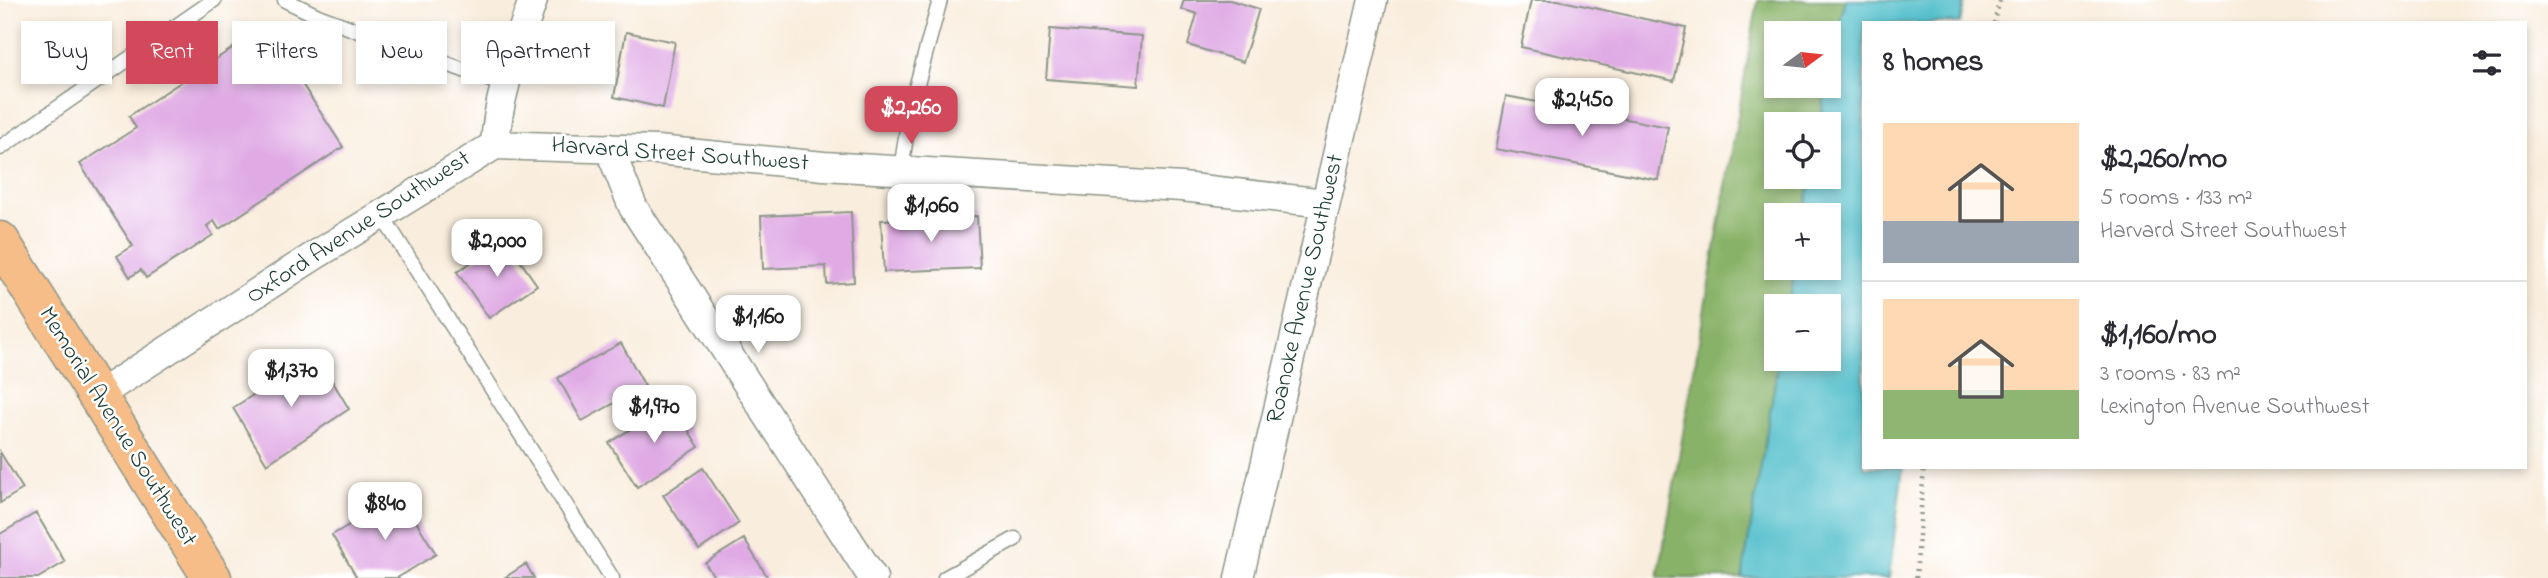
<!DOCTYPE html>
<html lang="en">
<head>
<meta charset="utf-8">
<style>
  body { margin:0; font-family:"Indie Flower",sans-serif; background:#f2f2f3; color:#2b2b33; height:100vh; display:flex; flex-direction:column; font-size:26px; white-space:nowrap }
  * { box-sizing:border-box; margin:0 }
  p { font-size:23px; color:#7c7c81 }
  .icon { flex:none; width:38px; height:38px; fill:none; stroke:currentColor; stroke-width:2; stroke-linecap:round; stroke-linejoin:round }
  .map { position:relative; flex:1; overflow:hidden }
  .side { position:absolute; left:1862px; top:21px; width:665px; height:448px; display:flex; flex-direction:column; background:#fff; border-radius:0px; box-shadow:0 4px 10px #0003 }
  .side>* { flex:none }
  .top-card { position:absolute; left:21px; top:21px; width:665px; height:63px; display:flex; gap:14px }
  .needle { width:46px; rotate:75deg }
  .tools { position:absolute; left:1764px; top:21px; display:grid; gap:14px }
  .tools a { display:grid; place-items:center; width:77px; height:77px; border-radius:0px; background:#fff; box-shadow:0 4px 10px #0003; font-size:35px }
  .price { position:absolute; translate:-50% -60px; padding:0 16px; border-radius:14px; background:#fff; color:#222; font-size:23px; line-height:46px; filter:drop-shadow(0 2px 4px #0008) }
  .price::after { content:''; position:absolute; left:50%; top:42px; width:21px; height:16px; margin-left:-10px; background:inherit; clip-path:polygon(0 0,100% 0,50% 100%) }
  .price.active { background:#d1495b; color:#fff }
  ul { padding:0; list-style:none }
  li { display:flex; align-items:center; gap:21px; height:175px; padding:0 21px }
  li+li { border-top:2px solid #e1e1e2 }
  li span { display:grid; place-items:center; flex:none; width:196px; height:140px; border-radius:0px; color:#555 }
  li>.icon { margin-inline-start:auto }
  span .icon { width:84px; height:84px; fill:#fffc; stroke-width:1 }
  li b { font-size:30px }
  h2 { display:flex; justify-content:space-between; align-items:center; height:84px; padding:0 21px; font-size:30px }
  .chip { padding:0 24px; border-radius:0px; background:#fff; box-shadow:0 4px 10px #0003; font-size:24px; line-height:63px }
  .chip.active { background:#d1495b; color:#fff }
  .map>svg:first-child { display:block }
  .forest { fill:#88b268; stroke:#54784e; stroke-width:2 }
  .water { fill:#54c0cc; stroke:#3a7e80; stroke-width:2 }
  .building { fill:#e0abe5 }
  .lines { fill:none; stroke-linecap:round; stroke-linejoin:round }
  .lane-casing { stroke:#8c9588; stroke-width:17 }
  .street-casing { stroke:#8c9588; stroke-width:31 }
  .primary-casing { stroke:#8c9588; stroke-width:41 }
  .path { stroke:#8c9588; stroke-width:4.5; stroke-dasharray:2 5; stroke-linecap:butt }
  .lane { stroke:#fff; stroke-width:14 }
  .street { stroke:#fff; stroke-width:28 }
  .primary { stroke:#f7bd88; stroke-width:38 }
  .labels { text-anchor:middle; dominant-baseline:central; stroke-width:5; stroke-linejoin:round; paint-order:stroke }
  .street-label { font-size:24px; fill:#1f3d34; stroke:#fff }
</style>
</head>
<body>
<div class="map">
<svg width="2548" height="578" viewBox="0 0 2548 578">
  <rect width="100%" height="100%" fill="#fff"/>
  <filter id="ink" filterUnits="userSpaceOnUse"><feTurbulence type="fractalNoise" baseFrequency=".0143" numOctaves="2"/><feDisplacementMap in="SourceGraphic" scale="14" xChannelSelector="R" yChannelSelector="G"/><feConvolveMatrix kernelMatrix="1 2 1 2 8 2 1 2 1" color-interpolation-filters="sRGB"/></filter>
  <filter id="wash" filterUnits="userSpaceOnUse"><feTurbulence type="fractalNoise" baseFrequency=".00686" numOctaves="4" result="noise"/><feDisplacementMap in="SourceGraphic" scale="28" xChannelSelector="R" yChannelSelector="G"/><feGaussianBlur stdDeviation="1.57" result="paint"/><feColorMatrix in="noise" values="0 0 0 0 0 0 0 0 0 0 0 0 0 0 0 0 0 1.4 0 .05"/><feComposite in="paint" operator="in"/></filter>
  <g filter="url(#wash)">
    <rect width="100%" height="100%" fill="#f9eddd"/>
    <!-- forest -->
    <path class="forest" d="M1758,0H1846L1829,73V33H1776V86H1827L1820,124H1776V177H1811L1804,215H1776V268H1795L1789,306H1776V359H1779L1742,578H1658Z"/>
    <!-- water -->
    <path class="water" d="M1846,0H1965L1960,23H1864V467H1903L1889,578H1742L1779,359H1829V306H1789L1795,268H1829V215H1804L1811,177H1829V124H1820L1833,46Z"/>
    <g id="blocks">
      <!-- building -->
      <path class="building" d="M1184,0H1230L1259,9L1243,62L1188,45L1197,14L1181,9Z
        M1531,0H1558L1686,28L1674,81L1521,47Z
        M265,27L343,147L219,229L214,221L207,226L213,235L146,278L141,270L130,277L117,256L133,246L80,164L136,128L129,116Z
        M1050,29L1142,36L1138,86L1046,79Z
        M626,32L675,42L663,108L614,97Z
        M1506,96L1668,127L1658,180L1496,149Z
        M851,212L854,282L827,284L826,266L763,269L761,216Z
        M977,216L980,268L884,272L881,220Z
        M505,239L537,285L489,318L457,272Z
        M621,343L645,386L582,421L558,378Z
        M316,354L349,409L267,464L233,408Z
        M671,403L699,447L637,487L609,443Z
        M0,452L23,489L0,503Z
        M703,468L739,523L699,550L663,495Z
        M400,495L436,554L397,578H357L332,535Z
        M36,513L65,562L38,578H0V534Z
        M744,539L768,578H715L705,563Z
        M526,564L534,578H504Z"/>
    </g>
  </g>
  <g filter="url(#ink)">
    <use href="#blocks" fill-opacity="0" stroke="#8c9588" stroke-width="2"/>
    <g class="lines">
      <defs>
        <path id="lane" d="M285,0L318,16L504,85
          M0,148L214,0
          M901,170L910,110L940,0
          M381,214L612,578
          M945,578L1015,539"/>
        <path id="street" d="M495,145C498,93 517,48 533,0
          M609,148L633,207L873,578
          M98,395L314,256L495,145L657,150L824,166L1182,187L1325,203
          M1239,578L1373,0"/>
        <path id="primary" d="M0,241L212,578"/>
      </defs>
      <!-- lane casing -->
      <use href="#lane" class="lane-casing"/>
      <!-- street casing -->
      <use href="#street" class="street-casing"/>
      <!-- primary casing -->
      <use href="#primary" class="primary-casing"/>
      <!-- path -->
      <path class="path" d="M1994,23L2000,0
        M1916,578L1924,467"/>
      <!-- lane -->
      <use href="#lane" class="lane"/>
      <!-- street -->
      <use href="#street" class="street"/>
      <!-- primary -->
      <use href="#primary" class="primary"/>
    </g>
  </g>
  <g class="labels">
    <!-- street labels -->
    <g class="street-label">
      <text transform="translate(680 155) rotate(4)">Harvard Street Southwest</text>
      <text transform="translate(359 228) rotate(-33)">Oxford Avenue Southwest</text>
      <text transform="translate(1306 289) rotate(-77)">Roanoke Avenue Southwest</text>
      <text transform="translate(117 427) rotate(58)">Memorial Avenue Southwest</text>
    </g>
  </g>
</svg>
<div class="tools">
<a><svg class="needle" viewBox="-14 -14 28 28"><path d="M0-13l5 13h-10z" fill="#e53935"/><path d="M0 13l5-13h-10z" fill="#7c7c81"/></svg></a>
<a><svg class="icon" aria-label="locate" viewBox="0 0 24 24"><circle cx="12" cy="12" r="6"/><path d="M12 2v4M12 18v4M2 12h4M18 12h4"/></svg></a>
<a>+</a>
<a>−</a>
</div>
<b class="price" style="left:1582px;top:138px">$2,450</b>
<b class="price active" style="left:911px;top:146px">$2,260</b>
<b class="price" style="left:931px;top:244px">$1,060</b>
<b class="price" style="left:497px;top:279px">$2,000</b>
<b class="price" style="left:758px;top:355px">$1,160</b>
<b class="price" style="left:291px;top:409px">$1,370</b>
<b class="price" style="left:654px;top:445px">$1,970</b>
<b class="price" style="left:385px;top:542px">$840</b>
<div class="top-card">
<a class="chip">Buy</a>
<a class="chip active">Rent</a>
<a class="chip">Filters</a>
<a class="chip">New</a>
<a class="chip">Apartment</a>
</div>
<section class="side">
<h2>8 homes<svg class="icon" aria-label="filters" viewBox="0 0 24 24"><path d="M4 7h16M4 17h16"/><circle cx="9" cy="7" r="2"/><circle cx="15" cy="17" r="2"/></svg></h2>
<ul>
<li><span style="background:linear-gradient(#ffd9b3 70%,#9aa5b1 0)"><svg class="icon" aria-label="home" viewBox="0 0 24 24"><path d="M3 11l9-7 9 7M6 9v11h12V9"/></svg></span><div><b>$2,260/mo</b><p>5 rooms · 133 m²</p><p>Harvard Street Southwest</p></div></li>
<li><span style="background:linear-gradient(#ffd9b3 65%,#8fb573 0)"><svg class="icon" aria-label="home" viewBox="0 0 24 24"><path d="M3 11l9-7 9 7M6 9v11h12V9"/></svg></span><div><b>$1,160/mo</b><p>3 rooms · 83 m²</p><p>Lexington Avenue Southwest</p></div></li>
</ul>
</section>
</div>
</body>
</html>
